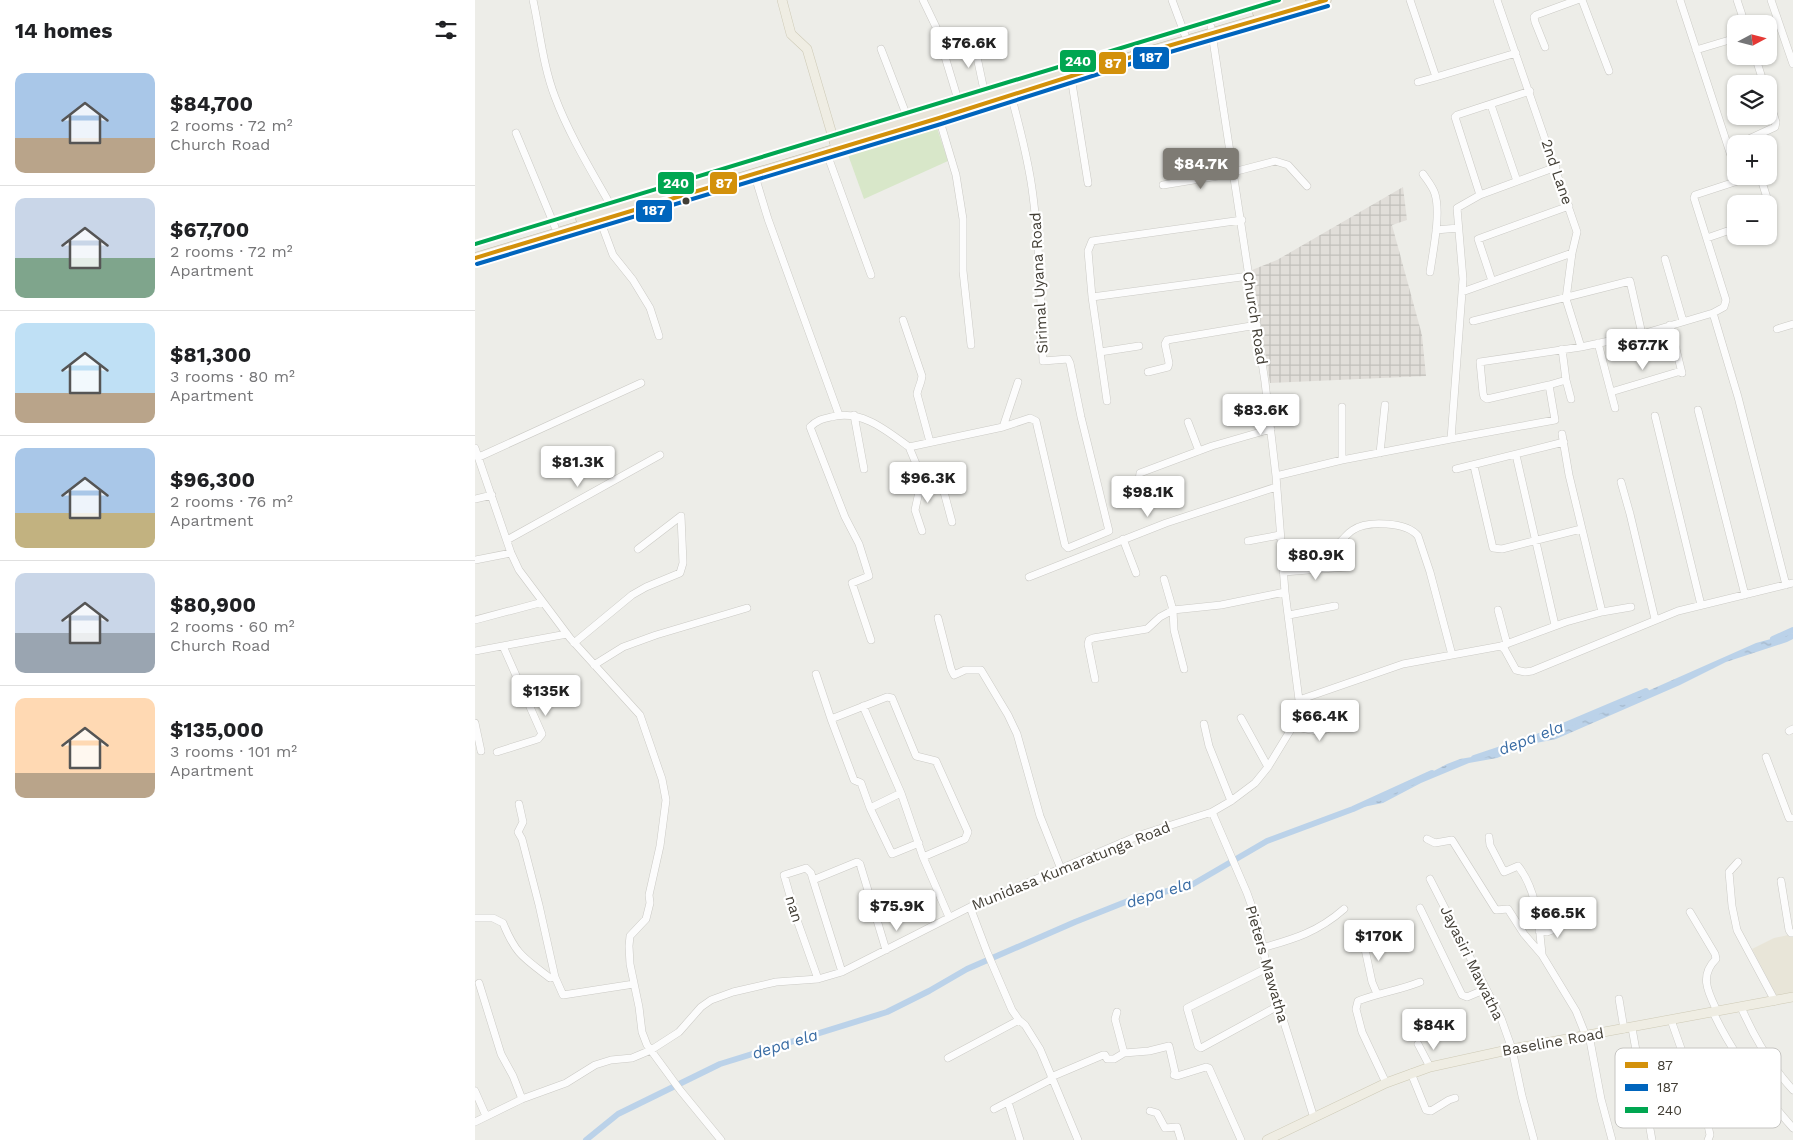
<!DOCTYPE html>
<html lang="en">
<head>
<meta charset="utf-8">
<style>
  body { margin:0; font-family:"Work Sans",sans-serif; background:#f2f2f2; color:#202124; height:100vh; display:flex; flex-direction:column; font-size:19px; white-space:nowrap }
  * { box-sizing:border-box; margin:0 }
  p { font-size:16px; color:#757577 }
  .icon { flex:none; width:28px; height:28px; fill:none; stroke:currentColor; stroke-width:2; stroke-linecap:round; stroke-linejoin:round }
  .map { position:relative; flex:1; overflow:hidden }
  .side { display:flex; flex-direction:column; background:#fff; width:475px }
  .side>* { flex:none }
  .needle { width:32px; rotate:83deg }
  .buttons { position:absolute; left:1252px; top:15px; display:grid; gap:10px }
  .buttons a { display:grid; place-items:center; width:50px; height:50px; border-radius:10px; background:#fff; box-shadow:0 1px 4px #0004; font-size:25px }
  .price { position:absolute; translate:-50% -42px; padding:0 11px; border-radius:5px; background:#fff; color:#222; font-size:16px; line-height:32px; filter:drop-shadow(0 1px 2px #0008) }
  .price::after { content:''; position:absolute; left:50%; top:30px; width:15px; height:11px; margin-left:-8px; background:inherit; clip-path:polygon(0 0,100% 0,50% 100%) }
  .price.on { background:#7e7b74; color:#fff }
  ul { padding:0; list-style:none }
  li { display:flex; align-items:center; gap:15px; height:125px; padding:0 15px }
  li+li { border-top:1px solid #e0e0e0 }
  li span { display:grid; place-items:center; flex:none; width:140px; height:100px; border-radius:10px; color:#555 }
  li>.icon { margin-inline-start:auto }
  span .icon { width:60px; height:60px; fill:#fffc; stroke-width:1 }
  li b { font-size:21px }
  h2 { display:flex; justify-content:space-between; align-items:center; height:60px; padding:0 15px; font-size:21px }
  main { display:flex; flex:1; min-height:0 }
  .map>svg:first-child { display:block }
  .industrial { fill:url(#industrial-grid) }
  .education { fill:#e8e5d8 }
  .green { fill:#d8e7c9 }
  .water { fill:url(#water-ripples) }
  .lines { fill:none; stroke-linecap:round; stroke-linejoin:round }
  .canal { stroke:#bbd2e9; stroke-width:6 }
  .minor-casing { stroke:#cbcac5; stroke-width:8 }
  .major-casing { stroke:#cecab6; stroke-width:10 }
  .highway-casing { stroke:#c3bca5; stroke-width:11 }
  .minor { stroke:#fcfcfc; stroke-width:7 }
  .major { stroke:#efede3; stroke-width:9 }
  .highway { stroke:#e9e5da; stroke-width:10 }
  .bus-1-casing { stroke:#fff; stroke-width:8 }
  .bus-2-casing { stroke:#fff; stroke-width:8 }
  .bus-3-casing { stroke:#fff; stroke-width:8 }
  .bus-1 { stroke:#d3910b; stroke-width:4 }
  .bus-2 { stroke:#0065bd; stroke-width:4 }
  .bus-3 { stroke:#00a651; stroke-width:4 }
  .bus-dot { fill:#423e35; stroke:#fff; stroke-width:2 }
  .labels { text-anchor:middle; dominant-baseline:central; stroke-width:4.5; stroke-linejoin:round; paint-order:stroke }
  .street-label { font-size:15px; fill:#423e35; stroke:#fff }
  .water-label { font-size:16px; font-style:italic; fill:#396ca4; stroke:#fff }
  .key { fill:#fff; stroke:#c6c5c2; stroke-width:1 }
  .key-label { font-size:14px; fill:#423e35 }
  .line-badge { stroke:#fff; stroke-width:2 }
  .badge-label { font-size:14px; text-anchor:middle; font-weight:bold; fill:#fff }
</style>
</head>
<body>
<main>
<section class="side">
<h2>14 homes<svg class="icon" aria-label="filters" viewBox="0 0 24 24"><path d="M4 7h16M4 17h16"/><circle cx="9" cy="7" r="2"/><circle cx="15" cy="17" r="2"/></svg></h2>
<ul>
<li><span style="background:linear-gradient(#a9c7e8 65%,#b9a48a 0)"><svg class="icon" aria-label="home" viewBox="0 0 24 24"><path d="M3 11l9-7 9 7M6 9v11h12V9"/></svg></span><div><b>$84,700</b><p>2 rooms · 72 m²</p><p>Church Road</p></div></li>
<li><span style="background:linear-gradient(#c9d6e8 60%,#7fa58c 0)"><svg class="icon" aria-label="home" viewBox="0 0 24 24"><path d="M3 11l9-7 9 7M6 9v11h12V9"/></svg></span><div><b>$67,700</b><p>2 rooms · 72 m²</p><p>Apartment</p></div></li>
<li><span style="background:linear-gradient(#bfe0f5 70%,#b9a48a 0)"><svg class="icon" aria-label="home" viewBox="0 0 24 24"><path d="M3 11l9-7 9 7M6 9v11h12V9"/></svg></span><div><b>$81,300</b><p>3 rooms · 80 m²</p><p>Apartment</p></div></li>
<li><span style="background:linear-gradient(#a9c7e8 65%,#c2b280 0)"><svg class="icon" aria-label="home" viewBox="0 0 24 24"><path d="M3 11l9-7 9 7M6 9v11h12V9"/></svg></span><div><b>$96,300</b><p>2 rooms · 76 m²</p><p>Apartment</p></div></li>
<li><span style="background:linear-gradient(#c9d6e8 60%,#9aa5b1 0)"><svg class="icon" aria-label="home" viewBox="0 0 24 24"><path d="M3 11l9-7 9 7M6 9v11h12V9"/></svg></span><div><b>$80,900</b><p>2 rooms · 60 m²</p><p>Church Road</p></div></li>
<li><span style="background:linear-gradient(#ffd9b3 75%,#b9a48a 0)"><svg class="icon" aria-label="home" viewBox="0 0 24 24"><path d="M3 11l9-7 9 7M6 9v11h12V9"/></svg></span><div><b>$135,000</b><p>3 rooms · 101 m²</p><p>Apartment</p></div></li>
</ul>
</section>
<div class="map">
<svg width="1318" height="1140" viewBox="0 0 1318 1140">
  <defs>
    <pattern id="industrial-grid" width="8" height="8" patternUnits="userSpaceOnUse" patternTransform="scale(1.25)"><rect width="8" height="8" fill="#e1ded9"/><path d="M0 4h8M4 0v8" fill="none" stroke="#c2c0bb"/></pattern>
    <pattern id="water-ripples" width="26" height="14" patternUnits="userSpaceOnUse" patternTransform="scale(1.25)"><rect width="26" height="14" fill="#bbd2e9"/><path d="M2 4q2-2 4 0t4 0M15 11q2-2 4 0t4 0" fill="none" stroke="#a2b5c8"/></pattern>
  </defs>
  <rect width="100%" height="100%" fill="#edede8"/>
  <!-- industrial -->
  <path class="industrial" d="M928,187L932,220L917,225L947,335L951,376L795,383L777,270L802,260Z"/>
  <!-- education -->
  <path class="education" d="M1313,935L1318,936V994L1302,997L1277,949L1299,938Z"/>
  <!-- green -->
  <path class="green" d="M461,125L473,161L389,199L372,152Z"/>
  <!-- water -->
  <path class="water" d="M1318,633V639L1312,642L1251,662L1205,685L1081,739L1056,744L1022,758L994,763L946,783L908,803L878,809L907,798L972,764L985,759L1020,753L1062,737L1150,701L1281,643Z"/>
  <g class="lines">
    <!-- canal -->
    <path class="canal" d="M1298,639L1318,630
      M999,758L1062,737L1171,691
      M111,1140L143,1114L245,1064L412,1012L454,991L492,969L600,922L663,897L713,887L792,841L878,809L957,773"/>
    <defs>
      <path id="minor" d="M58,0C65,32 68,66 80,97C95,137 119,175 140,213
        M448,0L461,27L484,103
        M697,0L710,35
        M935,0L961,77L1041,53
        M1022,0L1102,232L1097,253L1091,299L1106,347
        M1107,0L1134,71
        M1205,0L1261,171
        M1262,0L1270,24
        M1296,0L1318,64
        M498,38L510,95
        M1070,47L1060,22L1059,17L1061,15L1102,0
        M406,49L433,119
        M1221,50L1261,38
        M1280,56L1289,84
        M596,77L613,183
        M943,82L961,77
        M1055,91L982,115L980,117L1005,195L1081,167
        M1016,105L1042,181
        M464,118L481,175L488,219V271L496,345
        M41,133L80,227
        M1263,144L1300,127L1301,122L1294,100
        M351,151L396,275
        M279,173L293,219L364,415
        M948,174C952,180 958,187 960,194C966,214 958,251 955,272
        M1285,176L1294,204
        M688,185L743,176L800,161L813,165L832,186
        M1294,204L1297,213L1294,217
        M125,220L138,255L158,280L175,308L184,336
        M961,230L983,228
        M1232,238L1261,228
        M1190,259L1208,321
        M1017,281L1003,239L1094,206
        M987,292L1097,253
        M617,297L774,276
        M1238,313L1263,397L1311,585
        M428,320L447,376C446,385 443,387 442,394L455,442
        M998,321L1155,281L1167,334
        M1195,325L1207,373
        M1302,329L1318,324
        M1123,343L1140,408
        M625,352L664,346
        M673,372L693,367L694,363L690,344L692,340L782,325
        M1091,380L1096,399
        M1074,385L1012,399L1009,397L1008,393L1005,362L1106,347L1167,334L1238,313L1249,307L1251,300L1219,198L1220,195L1278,176
        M1136,392L1206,371
        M632,401L617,297L613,251L617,241L767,220
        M867,407V460
        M1223,410L1270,595
        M379,415L389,469
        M1180,416L1226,605
        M713,422L724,451
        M528,427L543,382
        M1087,434L1094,475L1127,612
        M976,439L1080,420L1074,385L1091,380L1087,349
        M434,447L447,478L465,477L477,522
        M0,448L36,553L44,570L95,638L165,715L187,779L191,800L185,846L174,895L175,903L171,919L155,936L154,946L155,964L164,1007L167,1032L172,1045L205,1090L246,1140
        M905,453L910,405
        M1041,455L1080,625
        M4,457L166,383
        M999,466L1018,548L1027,549L1106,529
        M981,469L1089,442
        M801,476L867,460L976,439L988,279L982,208L1005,195
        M1146,482L1155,514L1180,619
        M670,495L664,480L665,473L737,446L796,429
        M0,499L17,495
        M447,531L440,510L447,478
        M648,539L661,573
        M32,540L185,455
        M773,541L805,535
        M807,554C820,552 849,551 861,545C867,542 871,534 878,530C892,520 932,522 943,536L955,572L977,655
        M0,560L36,553
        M808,572L872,567
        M554,577L691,523L801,487
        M689,579L698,610L699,630L709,669
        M1023,610L1032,644
        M814,615L860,606
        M463,618L476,669L479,675L490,670H506L533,715L542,734L565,816L586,869
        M0,620L68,602
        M396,640L377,583L394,576L384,544L370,517L335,427C342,420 347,419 356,417C386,409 411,430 434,447L528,427L555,418L561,421L590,545L593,548L634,531L606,417L595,363L593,359L568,361C566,306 565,251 558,196C554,162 545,128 536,95
        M99,643L157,595L171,587L205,573L208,563L206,516L163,549
        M1026,646L1030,650L1041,670L1050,672L1057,671L1203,611L1318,583
        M0,651L92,634
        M119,665L148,647L181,635L272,608
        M341,674L356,719
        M620,679L613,644L614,640L618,638L672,629L685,617L698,610L746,605L810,592
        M824,700L928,664L1026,646L1091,622L1127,612L1156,607
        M388,706L426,793
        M766,718L793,767
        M0,723L6,751
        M729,724L734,746L756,801
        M818,726C842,732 846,734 868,722
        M1314,731L1318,729
        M22,752L63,739L67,734L28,646
        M1291,757L1314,818H1318
        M44,804L48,822L43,832L47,839L64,905L80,977
        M395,808L417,854L444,843
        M737,812L772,893L783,924L792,968L839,1118
        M1014,837L1015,845L1029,872L1043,866C1062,890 1064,924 1067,954
        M952,839L960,843L977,840L1021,910L1033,909L1049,934L1067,955L1101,1011L1111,1036
        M448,857L490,839L493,832L461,761L441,756L417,698L412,697L356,719L379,780L386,783L395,808L426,793L448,857L474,917
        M1263,862L1254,872L1257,906L1262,930L1300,1001
        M955,879L1026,1018L1037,1049L1047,1096L1059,1140
        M338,880L336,873L331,868L309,875L322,920L343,979
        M1306,881L1314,930L1316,933H1318
        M495,907L512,952L537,1010L544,1020L550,1025L565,1049L603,1140
        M945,908L987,995L992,997L1011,989
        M1215,912L1240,954L1241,959C1224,976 1233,992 1242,1011
        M0,918H18L28,923C41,955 49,958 75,978L80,977L88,995L159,984
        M888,930L887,935L897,982L902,994
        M1064,931L1072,932L1080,929L1081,923
        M787,948C819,939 843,932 869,909
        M792,968L712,1008L723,1046L726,1048L803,1006
        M367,972L338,880L382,862L385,864L411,950
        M4,983L26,1054L38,1076L47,1099
        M1144,999L1149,1029
        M1266,1007C1279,1037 1295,1065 1318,1090
        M642,1012L640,1019L649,1053
        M1238,1012C1257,1053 1288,1094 1318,1128
        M1196,1020L1233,1125L1235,1135L1233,1140
        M1157,1028L1177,1140
        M1114,1035L1126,1099L1137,1140
        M943,1044L955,1067
        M473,1058L544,1020
        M936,1073L951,1110L956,1111L974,1100L980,1098
        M576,1077L628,1055H630L632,1059H639L649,1053L674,1051L694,1046L700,1072L699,1075L702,1076L731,1067L734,1068L766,1140
        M911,1083L887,1032L881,1009L883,1001C904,993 925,990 945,982
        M0,1091L11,1116
        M533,1102L545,1140
        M519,1109L577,1079
        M675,1111L682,1113L690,1128L702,1127L706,1140
        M0,1122L47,1099L91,1083L120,1065L136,1060L157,1058L176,1050L204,1032L226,1007L236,1000L258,992L301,982L343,979L367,972L495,907L665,835L737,812L756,801L780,783L793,767L818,726L823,710L824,700L810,592L801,476L790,382L736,27"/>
      <path id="major" d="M307,0L316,34L332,49L361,148
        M792,1140L911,1083L955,1067L1037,1049L1318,997"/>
      <path id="highway" d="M783,13L825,0
        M360,142L623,61
        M106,219L255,173
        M0,258L464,118L669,53L851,0"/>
    </defs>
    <!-- minor casing -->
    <use href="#minor" class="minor-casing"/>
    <!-- major casing -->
    <use href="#major" class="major-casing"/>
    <!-- highway casing -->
    <use href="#highway" class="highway-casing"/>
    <!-- minor -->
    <use href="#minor" class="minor"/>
    <!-- major -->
    <use href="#major" class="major"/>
    <!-- highway -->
    <use href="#highway" class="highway"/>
    <defs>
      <path id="bus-1" d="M0,258L464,118L669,53L851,0"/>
      <path id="bus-2" d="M2,264L466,124L671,59L853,6"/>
      <path id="bus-3" d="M0,244L804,0"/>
    </defs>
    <!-- bus-1 casing -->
    <use href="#bus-1" class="bus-1-casing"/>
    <!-- bus-2 casing -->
    <use href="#bus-2" class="bus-2-casing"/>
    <!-- bus-3 casing -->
    <use href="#bus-3" class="bus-3-casing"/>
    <!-- bus-1 -->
    <use href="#bus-1" class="bus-1"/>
    <!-- bus-2 -->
    <use href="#bus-2" class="bus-2"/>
    <!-- bus-3 -->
    <use href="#bus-3" class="bus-3"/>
  </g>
  <!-- markers -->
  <circle class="bus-dot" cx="211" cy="201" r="4.5"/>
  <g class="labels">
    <!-- street labels -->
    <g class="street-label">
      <text transform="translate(1082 172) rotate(71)">2nd Lane</text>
      <text transform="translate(564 283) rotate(-93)">Sirimal Uyana Road</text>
      <text transform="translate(780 318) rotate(81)">Church Road</text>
      <text transform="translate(596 866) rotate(-22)">Munidasa Kumaratunga Road</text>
      <text transform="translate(319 909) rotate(73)">nan</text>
      <text transform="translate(997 963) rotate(64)">Jayasiri Mawatha</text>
      <text transform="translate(792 964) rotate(74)">Pieters Mawatha</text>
      <text transform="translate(1078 1042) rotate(-10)">Baseline Road</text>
    </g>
    <!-- water labels -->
    <g class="water-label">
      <text transform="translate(1056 738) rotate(-21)">depa ela</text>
      <text transform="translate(684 893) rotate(-17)">depa ela</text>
      <text transform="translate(310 1044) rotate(-17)">depa ela</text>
    </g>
  </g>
  <!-- legend -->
  <rect x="1140" y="1048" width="166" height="80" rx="8" class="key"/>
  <rect x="1150" y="1062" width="23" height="6" fill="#d3910b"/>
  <rect x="1150" y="1084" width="23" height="7" fill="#0065bd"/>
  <rect x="1150" y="1107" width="23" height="6" fill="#00a651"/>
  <g class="key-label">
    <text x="1182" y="1070">87</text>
    <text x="1182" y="1092">187</text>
    <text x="1182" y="1115">240</text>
  </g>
  <g class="line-badge">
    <rect x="657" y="46" width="38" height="24" rx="5" fill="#0065bd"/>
    <rect x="584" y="49" width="38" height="24" rx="5" fill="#00a651"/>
    <rect x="623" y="51" width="29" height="24" rx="5" fill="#d3910b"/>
    <rect x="234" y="171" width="29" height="24" rx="5" fill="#d3910b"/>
    <rect x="182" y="171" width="38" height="24" rx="5" fill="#00a651"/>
    <rect x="160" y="199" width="38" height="24" rx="5" fill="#0065bd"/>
  </g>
  <g class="badge-label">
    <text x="676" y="62">187</text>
    <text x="603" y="66">240</text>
    <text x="638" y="68">87</text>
    <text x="249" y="188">87</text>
    <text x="201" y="188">240</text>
    <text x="179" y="215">187</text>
  </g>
</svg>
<div class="buttons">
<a><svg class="needle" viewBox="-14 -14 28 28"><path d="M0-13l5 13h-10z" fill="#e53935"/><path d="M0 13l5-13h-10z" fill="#757577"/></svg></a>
<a><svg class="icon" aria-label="layers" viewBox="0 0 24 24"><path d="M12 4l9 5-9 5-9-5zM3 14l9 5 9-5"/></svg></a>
<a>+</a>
<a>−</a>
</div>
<b class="price" style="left:494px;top:69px">$76.6K</b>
<b class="price on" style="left:726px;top:190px">$84.7K</b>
<b class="price" style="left:1168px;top:371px">$67.7K</b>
<b class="price" style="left:786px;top:436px">$83.6K</b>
<b class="price" style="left:103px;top:488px">$81.3K</b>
<b class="price" style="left:453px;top:504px">$96.3K</b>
<b class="price" style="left:673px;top:518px">$98.1K</b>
<b class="price" style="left:841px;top:581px">$80.9K</b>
<b class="price" style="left:71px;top:717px">$135K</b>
<b class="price" style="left:845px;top:742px">$66.4K</b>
<b class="price" style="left:422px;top:932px">$75.9K</b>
<b class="price" style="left:1083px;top:939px">$66.5K</b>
<b class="price" style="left:904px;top:962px">$170K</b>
<b class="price" style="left:959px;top:1051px">$84K</b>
</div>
</main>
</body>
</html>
